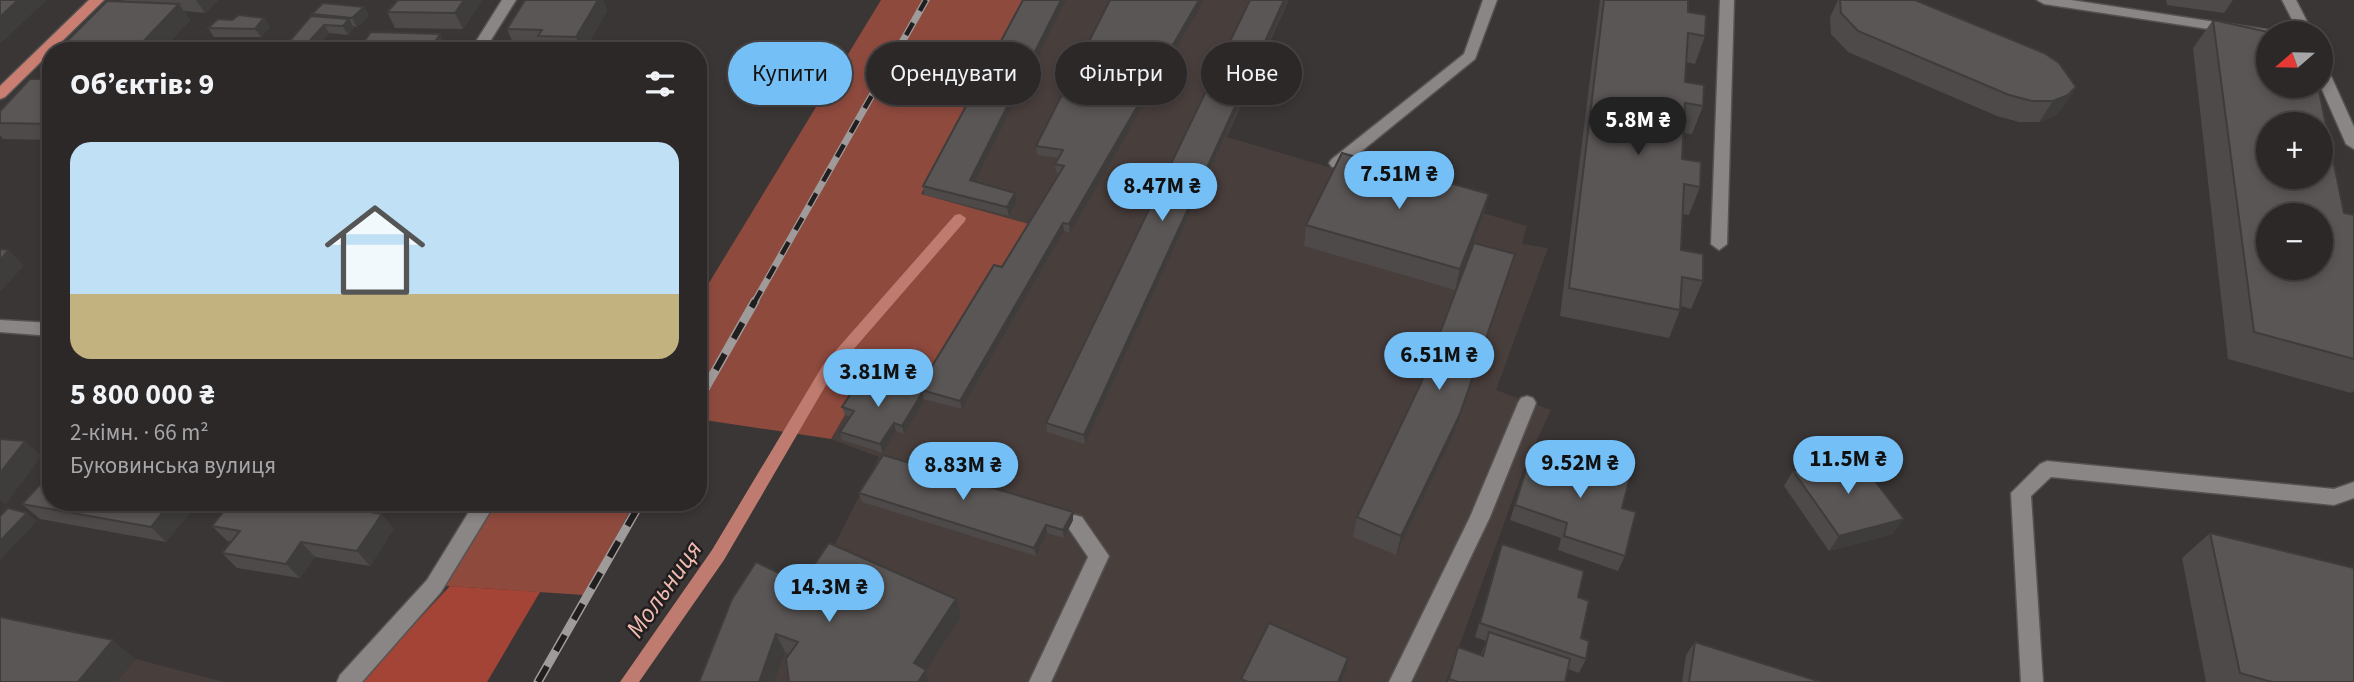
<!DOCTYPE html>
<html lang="uk">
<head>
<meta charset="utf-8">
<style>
  body { margin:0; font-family:"Source Sans 3",sans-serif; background:#383434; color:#f1f3f6; height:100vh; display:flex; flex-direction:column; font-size:26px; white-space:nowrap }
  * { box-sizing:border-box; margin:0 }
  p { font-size:23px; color:#a6a6a8 }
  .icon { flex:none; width:38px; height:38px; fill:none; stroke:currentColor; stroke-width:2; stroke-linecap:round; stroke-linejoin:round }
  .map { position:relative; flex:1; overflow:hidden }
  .sheet { position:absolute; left:42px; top:42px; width:665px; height:469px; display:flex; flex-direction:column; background:#2c2828; border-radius:28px; box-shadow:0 4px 10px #0003,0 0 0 2px #484445 }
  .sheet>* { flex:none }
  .guide { position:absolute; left:728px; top:42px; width:665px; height:63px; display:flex; gap:14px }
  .needle { width:46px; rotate:250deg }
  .controls { position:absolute; left:2256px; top:21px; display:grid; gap:14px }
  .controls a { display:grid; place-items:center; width:77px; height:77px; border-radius:50%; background:#2c2828; box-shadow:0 4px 10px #0003,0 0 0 2px #484445; font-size:35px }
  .price { position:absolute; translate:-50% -60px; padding:0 16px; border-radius:24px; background:#74c0f6; color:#111; font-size:23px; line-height:46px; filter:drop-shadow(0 2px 4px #0008) }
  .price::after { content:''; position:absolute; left:50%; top:42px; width:21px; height:16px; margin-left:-10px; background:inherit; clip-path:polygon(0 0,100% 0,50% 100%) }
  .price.selected { background:#222; color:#fff }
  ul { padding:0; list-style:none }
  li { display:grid; align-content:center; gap:14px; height:371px; padding:0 28px }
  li+li { border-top:2px solid #484445 }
  li span { display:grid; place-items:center; height:217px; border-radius:21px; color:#555 }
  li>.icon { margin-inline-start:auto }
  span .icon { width:126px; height:126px; fill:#fffc; stroke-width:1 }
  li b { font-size:30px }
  h2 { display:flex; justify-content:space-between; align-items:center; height:84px; padding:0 28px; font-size:30px }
  .chip { padding:0 24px; border-radius:32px; background:#2c2828; box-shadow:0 4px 10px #0003,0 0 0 2px #484445; font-size:24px; line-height:63px }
  .chip.selected { background:#74c0f6; color:#111 }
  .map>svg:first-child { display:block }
  .built { fill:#483e3c }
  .green { fill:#8f4a3e }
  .forest { fill:#a34436 }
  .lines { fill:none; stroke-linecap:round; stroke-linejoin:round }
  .stream { fill:#bf7b6f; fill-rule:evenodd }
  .minor-casing { stroke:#555352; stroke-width:3 }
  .major-casing { stroke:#555352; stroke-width:3 }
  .minor { fill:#8a8685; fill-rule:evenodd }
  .major { fill:#ca7e72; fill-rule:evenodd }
  .rail-far1-casing { stroke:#9e9b9a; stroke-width:7 }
  .rail-casing { stroke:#9e9b9a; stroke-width:9 }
  .rail-far1 { stroke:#201e1e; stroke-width:4.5; stroke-dasharray:14; stroke-linecap:butt }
  .rail { stroke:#201e1e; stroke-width:6; stroke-dasharray:18; stroke-linecap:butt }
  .wall { fill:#4d4a49 }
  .shaded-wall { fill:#3f3c3c }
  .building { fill:#5a5655; stroke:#3f3c3c; stroke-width:2; fill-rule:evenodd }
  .labels { text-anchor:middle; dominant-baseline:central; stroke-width:5; stroke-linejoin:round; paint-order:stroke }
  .water-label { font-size:26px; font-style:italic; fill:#f1bbb1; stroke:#201e1e }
</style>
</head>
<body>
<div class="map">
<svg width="2354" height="682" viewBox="0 0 2354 682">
  <rect width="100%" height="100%" fill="#3a3635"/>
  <!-- built -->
  <path class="built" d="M1025,0H1289L1227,137L1527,226L1522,244L1548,248L1496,390L1551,410L1525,466L1446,682H705L809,595L879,457L831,439L865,380L1028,225L921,195Z
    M0,630L136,659L224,682H0Z"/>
  <!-- green -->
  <path class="green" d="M881,0H1025L921,194L1029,224L917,396L865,380L831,439L698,419V301Z
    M484,502H635L584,595L433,585Z"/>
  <!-- forest -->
  <path class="forest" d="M450,586L540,592L487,682H360Z"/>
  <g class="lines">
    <!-- stream -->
    <path class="stream" d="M960,214L966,218L965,221L833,373L724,560L639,682H620L712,550L823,365L955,215Z"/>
    <defs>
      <path id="minor" d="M502,0H516L484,51H470Z
        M1483,0H1497L1475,59L1342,167H1332L1329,163L1332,159L1464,54Z
        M1720,0H1734L1727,244L1719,250L1711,244Z
        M2037,0H2071L2268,30L2274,33H2268V38L2044,4Z
        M2282,0H2296L2313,33H2299Z
        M2320,63L2327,67L2354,127V149L2346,144L2320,85Z
        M0,320L51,323V336L0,332Z
        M1527,396L1533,398L1536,403L1490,517L1411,682H1389L1470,517L1518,403L1521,398Z
        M2047,461L2334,489L2354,482V498L2334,505L2051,477L2031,496L2043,682H2021L2011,493L2040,464Z
        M475,502H496L441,592L362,682H337L340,675L427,580Z
        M1075,515L1082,517L1109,556L1051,682H1029L1088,557L1065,523L1068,517Z"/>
      <path id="major" d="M89,0H104L5,97L0,99V86Z"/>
    </defs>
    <!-- minor casing -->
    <use href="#minor" class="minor-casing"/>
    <!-- major casing -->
    <use href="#major" class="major-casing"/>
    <!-- minor -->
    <use href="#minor" class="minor"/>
    <!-- major -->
    <use href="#major" class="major"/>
    <defs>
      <path id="rail-far1" d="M754,303L926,0"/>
      <path id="rail" d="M698,401L755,301
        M538,682L641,502"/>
    </defs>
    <!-- rail-far1 casing -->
    <use href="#rail-far1" class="rail-far1-casing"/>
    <!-- rail casing -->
    <use href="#rail" class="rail-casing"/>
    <!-- rail-far1 -->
    <use href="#rail-far1" class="rail-far1"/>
    <!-- rail -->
    <use href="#rail" class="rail"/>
  </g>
  <!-- wall -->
  <path class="wall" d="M122,0H218L205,13L184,11L190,20L161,51H60L59,49L123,1Z
    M482,0L463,29L395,28L387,12Z
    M525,0H603L607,11L584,51H545L542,46L514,45L507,29Z
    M1110,0L1070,233L1064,231L962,409L923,399L924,401L904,434L896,431L883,453L842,440L840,432L850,417L845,415L842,407L919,392L918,389L1002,267L1060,173L1056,172L1055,164L1059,158L1037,155L1036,146Z
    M1250,0H1287L1085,444L1047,432L1046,423Z
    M1600,0H1688V12L1705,36L1695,64L1686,62L1685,82L1703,106L1692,134L1683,133L1682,159L1700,187L1689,215L1683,214L1681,250L1703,281L1691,309L1681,306L1680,310L1669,338L1560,316Z
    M1838,0H1915L2076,87L2062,108L2054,116L2039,122H2019L1997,116L1848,52L1831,34L1830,17Z
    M2166,0H2233L2224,13L2167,5Z
    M364,7L369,16L357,27L353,26L354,28L348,35L329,33L315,49L281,51L314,16L312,14Z
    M264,18L270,27L261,37H214L208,28L232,20Z
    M2213,20L2344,213L2354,215V391L2351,393L2228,359L2193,48Z
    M51,79V140L3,139L0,135V111Z
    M975,182L1015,193L1017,202L1009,216L925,195L923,186Z
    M1484,215L1455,290L1304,246L1306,225Z
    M1515,254L1509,275L1454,434L1396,555L1353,537L1357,517Z
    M1532,451L1591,470L1595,461L1622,508L1625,556L1618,571L1558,550L1561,538L1510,520Z
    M1793,471L1893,534L1829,551L1784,486Z
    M859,493L1073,512V520L1064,538L1047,533L1036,556L862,502Z
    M51,502H188L194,508L166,542L40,519L22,504Z
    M212,526L394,529L370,566L315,557L300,578L237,568L222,553L231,542L227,541Z
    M2210,533L2354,682H2206L2182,558Z
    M1502,544L1581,638L1586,659L1579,673L1568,669L1565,682H1448L1458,647L1481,655L1486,641L1475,637Z
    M801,584L961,617L926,671L930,682H789V654L785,652L732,599Z
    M1695,642L1821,682H1682L1686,655Z"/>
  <!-- shaded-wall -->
  <path class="shaded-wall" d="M18,0H47L0,44V17Z
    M196,0H218L205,13Z
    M464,0H482L463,29L455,13Z
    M598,0H603L607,11L584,51H582L576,37Z
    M1061,0H1066L971,189L970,180Z
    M1199,0H1204L1070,233L1069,224Z
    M1284,0H1287L1085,444L1084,435Z
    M179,4L190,20L161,51H134Z
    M364,7L369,16L357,27L352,18Z
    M264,18L270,27L261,37L255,29Z
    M349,19L354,28L348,35L343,26Z
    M324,25L329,33L314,51L303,48Z
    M440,34L448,49L447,51H429Z
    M2076,87L2062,108L2054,116L2039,122L2053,101Z
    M1015,193L1017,202L1009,216L1007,207Z
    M1489,194L1484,215L1455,290L1460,269Z
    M1063,223L1064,231L962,409L960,401Z
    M9,250L24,266L0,292V260Z
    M1515,254L1509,275L1454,434L1396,555L1401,536Z
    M922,393L924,401L904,434L902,426Z
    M894,423L896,431L883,453L880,444Z
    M25,441L42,456L5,505L0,500V473Z
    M171,502H188L194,508L166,542L151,527Z
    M1073,512V520L1064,538L1063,530Z
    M27,513L37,521L0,560V541Z
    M382,514L394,529L370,566L357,551Z
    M1904,519L1893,534L1829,551L1839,536Z
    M1046,525L1047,533L1036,556L1034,548Z
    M301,542L315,557L300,578L286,564Z
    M956,599L961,617L926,671L930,682H918L914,663Z
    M776,634L785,652L774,682H759Z
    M113,640L136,659L117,682H78Z
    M1348,658L1346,671L1341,682H1338Z"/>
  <!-- building -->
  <path class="building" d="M0,0H18L0,17Z
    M398,0H464L455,13L387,12Z
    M525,0H598L576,37L538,36L542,30L507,29Z
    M1023,0H1061L970,180L1015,193L1007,207L923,186Z
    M1110,0H1199L1069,224L1063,223L960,401L918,389L994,265L1002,267L1064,166L1055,164L1063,150L1036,146Z
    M1250,0H1284L1084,435L1046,423Z
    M1604,0H1688V12L1706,15L1705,36L1688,33L1685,82L1704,85L1703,106L1685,103L1682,159L1701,162L1700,187L1684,184L1681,250L1703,254V281L1682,277L1680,310L1569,288Z
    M1840,0H1915L2044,53L2059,63L2076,87L2068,95L2053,101H2032L2009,95L1858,31L1841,13Z
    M107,1L179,4L134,51L59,49Z
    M323,3L364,7L352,18L312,14Z
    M239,15L264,18L255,29L208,28L218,19L232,20Z
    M311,16L349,19L343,26L324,25L303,48L340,50L339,51H281Z
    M2213,20L2273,33H2268V86H2318L2344,213L2354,215V359L2254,332ZM2268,124H2320V177H2268ZM2268,215H2320V268H2268Z
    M371,32L440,34L429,51H357Z
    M30,79H51V124L0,123V111Z
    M1342,153L1489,194L1460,269L1306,225Z
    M1474,243L1515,254L1460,414L1401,536L1357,517L1421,383Z
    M0,249L9,250L0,260Z
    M863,375L922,393L902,426L894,423L880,444L840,432L854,411L842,407Z
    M0,439L25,441L0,473Z
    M1532,451L1593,471L1595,461L1631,473L1622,508L1636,512L1625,556L1564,536L1567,523L1515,505Z
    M883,455L1073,512L1063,530L1046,525L1034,548L859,493Z
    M1856,456L1904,519L1839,536L1793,471Z
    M51,473V502H171L151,527L22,504Z
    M231,502H308L382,514L357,551L301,542L286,564L222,553L240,531L212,526Z
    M8,508L27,513L0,541V516Z
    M2210,533L2354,568V682H2272L2240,673Z
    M829,543L956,599L914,663L926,670L918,682H789L786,659L798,642L776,634L759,682H699L732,599L756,562L801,584Z
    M1502,544L1584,571L1578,597L1589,601L1581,638L1589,641L1586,659L1480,623Z
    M0,617L113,640L78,682H0Z
    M1269,623L1348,658L1338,682H1248L1241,679Z
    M1489,632L1570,659L1565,682H1458L1449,679L1458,647L1483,656Z
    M1695,642L1821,682H1689Z"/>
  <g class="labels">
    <!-- water labels -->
    <g class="water-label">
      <text transform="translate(664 589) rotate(-55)">Мольниця</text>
    </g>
  </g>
</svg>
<div class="controls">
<a><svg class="needle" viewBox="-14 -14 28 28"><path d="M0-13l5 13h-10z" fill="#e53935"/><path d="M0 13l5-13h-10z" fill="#a6a6a8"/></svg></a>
<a>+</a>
<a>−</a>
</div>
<b class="price selected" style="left:1638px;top:157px">5.8M ₴</b>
<b class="price" style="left:1399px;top:211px">7.51M ₴</b>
<b class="price" style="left:1162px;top:223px">8.47M ₴</b>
<b class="price" style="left:1439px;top:392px">6.51M ₴</b>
<b class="price" style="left:878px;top:409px">3.81M ₴</b>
<b class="price" style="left:1848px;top:496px">11.5M ₴</b>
<b class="price" style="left:1580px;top:500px">9.52M ₴</b>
<b class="price" style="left:963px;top:502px">8.83M ₴</b>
<b class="price" style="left:829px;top:624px">14.3M ₴</b>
<div class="guide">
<a class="chip selected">Купити</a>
<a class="chip">Орендувати</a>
<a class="chip">Фільтри</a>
<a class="chip">Нове</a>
</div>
<section class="sheet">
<h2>Об’єктів: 9<svg class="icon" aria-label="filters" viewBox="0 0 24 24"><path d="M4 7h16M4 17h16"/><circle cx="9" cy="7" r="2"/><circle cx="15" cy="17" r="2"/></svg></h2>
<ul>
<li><span style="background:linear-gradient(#bfe0f5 70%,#c2b280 0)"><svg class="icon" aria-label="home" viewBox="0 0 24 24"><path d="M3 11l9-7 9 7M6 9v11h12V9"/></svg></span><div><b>5 800 000 ₴</b><p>2-кімн. · 66 m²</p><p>Буковинська вулиця</p></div></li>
</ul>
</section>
</div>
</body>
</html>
